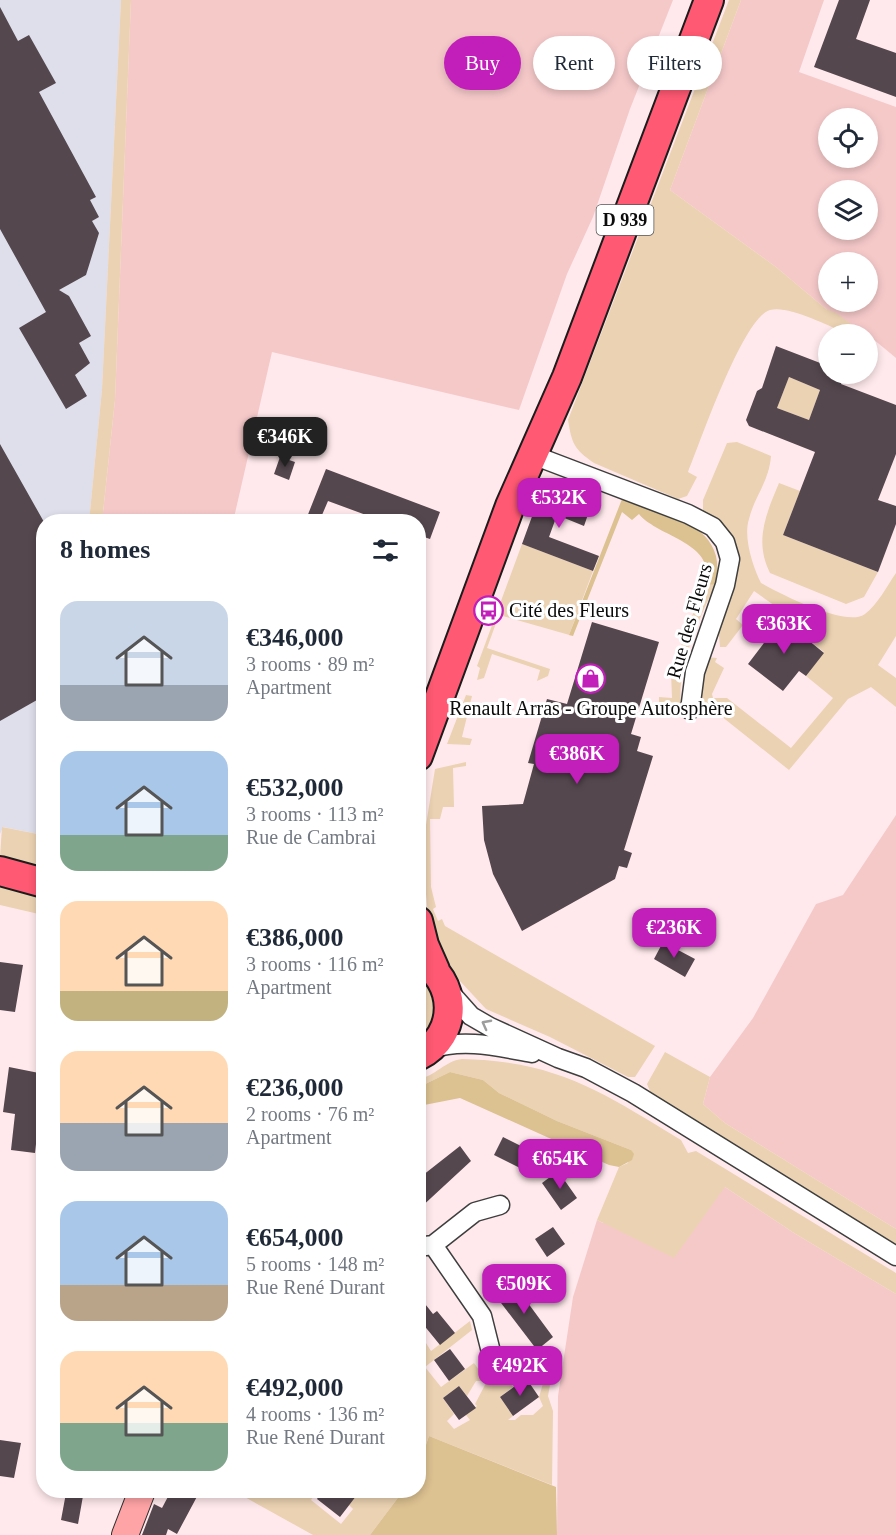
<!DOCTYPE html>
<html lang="en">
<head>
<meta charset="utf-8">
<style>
  body { margin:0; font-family:Georgia,serif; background:#f6f6f7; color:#1f2937; height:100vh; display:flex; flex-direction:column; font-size:22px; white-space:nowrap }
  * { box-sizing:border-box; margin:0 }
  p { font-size:20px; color:#747a83 }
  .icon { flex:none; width:33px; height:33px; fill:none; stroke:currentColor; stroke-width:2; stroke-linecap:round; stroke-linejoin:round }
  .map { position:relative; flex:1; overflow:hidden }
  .side { position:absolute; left:36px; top:514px; width:390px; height:984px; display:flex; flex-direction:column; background:#fff; border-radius:24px; box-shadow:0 3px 9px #0003 }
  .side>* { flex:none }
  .hud { position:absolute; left:444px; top:36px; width:362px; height:54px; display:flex; gap:12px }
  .tools { position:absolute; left:818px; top:108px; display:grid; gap:12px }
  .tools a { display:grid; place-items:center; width:60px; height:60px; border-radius:50%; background:#fff; box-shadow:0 3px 9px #0003; font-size:30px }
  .price { position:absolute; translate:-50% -51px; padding:0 14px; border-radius:12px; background:#c11eba; color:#fff; font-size:20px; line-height:39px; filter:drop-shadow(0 2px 3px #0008) }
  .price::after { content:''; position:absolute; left:50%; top:36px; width:18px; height:14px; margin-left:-9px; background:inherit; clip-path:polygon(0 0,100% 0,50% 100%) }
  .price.active { background:#222; color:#fff }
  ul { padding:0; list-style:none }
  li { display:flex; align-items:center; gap:18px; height:150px; padding:0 24px }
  li span { display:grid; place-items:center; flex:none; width:168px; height:120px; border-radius:18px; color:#555 }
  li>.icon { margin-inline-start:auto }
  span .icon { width:72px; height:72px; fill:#fffc; stroke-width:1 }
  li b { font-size:26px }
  h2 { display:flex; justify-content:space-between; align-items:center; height:72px; padding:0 24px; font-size:26px }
  .pill { padding:0 21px; border-radius:27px; background:#fff; box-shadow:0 3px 9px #0003; font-size:21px; line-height:54px }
  .pill.active { background:#c11eba; color:#fff }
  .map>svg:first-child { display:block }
  .industrial { fill:#dedfeb }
  .farmland { fill:#f6c9c9; fill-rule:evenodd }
  .green { fill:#ebd2b2 }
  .forest { fill:#dcc191 }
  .building { fill:#54474e; fill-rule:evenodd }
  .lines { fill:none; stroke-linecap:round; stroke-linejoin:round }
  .street-casing { stroke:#3e3e3e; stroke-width:21 }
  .secondary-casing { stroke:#2d2d2d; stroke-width:28 }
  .primary-casing { stroke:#1c1c1c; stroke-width:32 }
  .street { stroke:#fff; stroke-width:18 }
  .secondary { stroke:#ffa4a6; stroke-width:26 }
  .primary { stroke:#ff5973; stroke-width:28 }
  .oneway { stroke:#9d9d9d }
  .labels { text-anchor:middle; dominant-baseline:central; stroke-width:6; stroke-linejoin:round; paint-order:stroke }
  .shield { fill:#fff; stroke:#545454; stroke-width:1.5 }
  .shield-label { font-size:18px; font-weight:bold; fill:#0b0b0b }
  .poi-label { font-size:20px; fill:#0b0b0b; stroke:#fff; text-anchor:start }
  .street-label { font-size:20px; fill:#0b0b0b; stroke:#fff }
</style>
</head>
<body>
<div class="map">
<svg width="896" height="1535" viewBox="0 0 896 1535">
  <rect width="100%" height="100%" fill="#ffe9ec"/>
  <!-- industrial -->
  <path class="industrial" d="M0,0H121L102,389L89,522H44L43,835L3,827L0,834Z"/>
  <!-- farmland -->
  <path class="farmland" d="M131,0H673L630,109L593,217L567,274L519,410L272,352L233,522H102L115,400Z
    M741,0H824L799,72L896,107V358L867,334L826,309L776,267L670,190ZM828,118H867V158H828ZM828,190H867V230H828ZM828,262H867V302H828Z
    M896,815V1229L725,1123L703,1104L710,1077L753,1018L816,904L843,895Z
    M725,1187L794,1233L896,1294V1535H557L558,1396L573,1297L597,1220L603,1223Z"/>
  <!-- green -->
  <path class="green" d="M121,0H131L115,400L102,522H89L102,389Z
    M729,0H741L670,190L776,267L826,309L836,313L865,334H844V332C826,325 788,305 770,310C743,317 700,443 688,472L697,477L687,496L678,499L594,463C574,449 572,444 568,420Z
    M789,377L820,390L809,420L777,408Z
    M737,442L771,456C769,482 755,495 749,519C743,537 753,567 761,583C780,594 847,628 865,614C878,604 887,586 896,573V636L878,665L896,678V707L871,687L848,699L789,770L716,712L696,710L705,657L717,658L715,662L724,668L712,694L713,698H727L791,748L833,698L806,676L824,652L802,635L798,640L768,616L778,608L754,591L736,619L743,625L726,647H720L718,624L735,578L712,517L703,511V500L727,443Z
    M779,483L800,491L783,535L878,572L864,597L846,604L770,573C754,541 766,514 779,483Z
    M522,544L593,571L569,635L573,636L499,615L487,648L550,669L548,676L537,681L540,670L492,654L484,678L477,680L480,668L477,666Z
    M704,584L715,585C699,620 674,672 682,710L676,716H665L659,706V697L672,698L671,673Z
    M466,695L472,696L462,737L472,739L470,745L447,744Z
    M466,762V766L453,768L454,807H443L440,819H430L431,887L436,907L433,909L438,921L442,919L445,926L655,1046L635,1077H628L550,1037L486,1009L446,966L429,927L422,850L435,769Z
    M2,827L43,835V867L0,857Z
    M0,884L43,896V915L0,905Z
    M418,970L424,973L441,1012L418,1047Z
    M665,1052L710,1077L703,1104L725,1123L896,1229V1245L652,1096L647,1084Z
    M462,1059C557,1061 602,1092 681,1140L688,1153L696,1151L896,1273V1294L794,1233L725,1187L674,1258L597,1220L619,1167L628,1163L631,1150L557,1121L499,1093L483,1080L450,1072L419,1087V1079C435,1076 445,1061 462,1059Z
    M470,1321L472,1330L425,1367L441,1387L474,1363L484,1377L481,1381H476L467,1396L459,1386L443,1398L454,1414L447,1421L454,1429L470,1420L466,1415L477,1406L475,1404L486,1383H494L504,1375L513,1387L500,1397L513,1416L508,1420H515L521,1415H533L543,1406L539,1397L549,1363H554L548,1396L553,1411L552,1485L429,1436L419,1465V1332L431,1351Z
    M234,1491H318L311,1500L341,1524L353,1509L349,1505L360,1491L369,1493L371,1491H403L370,1535H313Z"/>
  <!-- forest -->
  <path class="forest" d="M622,499C664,514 731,524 715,585L704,584C719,543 657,537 639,514L632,520L622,512L573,636L569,635Z
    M450,1072L483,1080L499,1093L557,1121L631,1150L634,1154L632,1160L619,1167L609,1165L460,1098L419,1106V1087Z
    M429,1436L556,1487L557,1535H370L403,1491H418L419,1465Z"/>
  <!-- building -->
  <path class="building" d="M839,0H870L856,39L896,53V97L814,67Z
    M0,7L18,41L29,35L56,83L39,92L96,197L90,200L99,217L92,221L99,233L86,275L59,290L69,296L91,336L79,343L90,363L75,375L87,396L66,409L19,328L46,312L0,229Z
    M776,346L828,366V374H845L841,384L896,405V454L878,500L896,506V524L878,572L783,535L815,452L749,426L746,420L757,391L762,388ZM789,377L820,390L809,420L777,408Z
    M0,444L44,522V696L0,721Z
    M280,457L295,462L289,480L274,474Z
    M326,469L440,512L430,539L418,535V522H385L328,501L319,522H305Z
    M554,494L592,503L584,526L557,515L549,537L599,556L593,571L522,544L538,500Z
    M768,616L798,640L802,635L824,653L806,676L799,671L783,691L748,664L767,639L757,631Z
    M592,622L659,642L631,734L641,737L637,751L653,756L624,850L632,853L627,868L619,866L615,879L522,931L493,874L484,840L482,806L523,804L534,764L528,763L547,699L567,704Z
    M663,942L695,959L685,977L654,959Z
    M0,962L23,965L15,1012L0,1010Z
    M9,1067L44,1074V1144H36L35,1153L11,1150L15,1114L3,1112Z
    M503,1137L531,1151L522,1169L494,1155Z
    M460,1146L471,1161L418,1210V1179Z
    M558,1171L577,1198L561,1210L542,1183Z
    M553,1227L565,1244L547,1257L535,1239Z
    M511,1280L553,1337L537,1350L498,1299L503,1296L499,1289Z
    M418,1295L433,1314L437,1311L455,1333L440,1345L418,1318Z
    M450,1349L465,1369L449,1381L434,1360Z
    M526,1378L539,1397L513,1416L500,1397Z
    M459,1386L476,1408L459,1420L443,1398Z
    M0,1440L21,1443L14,1478L0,1476Z
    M171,1491H200L177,1534L168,1529L166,1535H142L154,1504L162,1508Z
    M322,1491H360L340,1517L317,1499Z
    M66,1493L83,1496L78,1524L61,1520Z"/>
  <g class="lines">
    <defs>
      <path id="street" d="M533,455L688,514L713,527L725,542L730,559L725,585L695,672L690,710
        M447,989L471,1016L490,1027L558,1058L586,1068L633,1093L896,1256
        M430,1049C465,1038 498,1047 532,1053
        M433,1245L482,1316L492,1356
        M418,1247L433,1245L475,1212L500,1205"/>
      <path id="secondary" d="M125,1535L142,1491"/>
      <path id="primary" d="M418,756L510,506L567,377L709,0
        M0,871L44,883
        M418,921L424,945L435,970
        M418,958C458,980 460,1035 418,1056"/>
    </defs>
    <!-- street casing -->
    <use href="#street" class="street-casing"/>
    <!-- secondary casing -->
    <use href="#secondary" class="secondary-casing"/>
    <!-- primary casing -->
    <use href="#primary" class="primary-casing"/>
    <!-- street -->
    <use href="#street" class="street"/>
    <!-- secondary -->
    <use href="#secondary" class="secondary"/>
    <!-- primary -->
    <use href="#primary" class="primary"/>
  </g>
  <!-- one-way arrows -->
  <defs><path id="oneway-chevron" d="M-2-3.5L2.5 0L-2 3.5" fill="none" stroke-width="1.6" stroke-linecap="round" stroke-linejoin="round" transform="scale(1.5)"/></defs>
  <use class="oneway" href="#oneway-chevron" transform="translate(486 1024) rotate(-152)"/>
  <!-- icons -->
  <defs>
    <symbol id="bus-ring" viewBox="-11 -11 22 22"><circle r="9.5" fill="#fff" stroke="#c11eba" stroke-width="1.5"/><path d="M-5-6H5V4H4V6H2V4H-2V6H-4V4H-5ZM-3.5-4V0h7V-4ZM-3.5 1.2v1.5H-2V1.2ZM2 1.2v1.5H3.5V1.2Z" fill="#c11eba"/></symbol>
    <symbol id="shop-ring" viewBox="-11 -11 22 22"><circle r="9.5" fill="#fff" stroke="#c11eba" stroke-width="1.5"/><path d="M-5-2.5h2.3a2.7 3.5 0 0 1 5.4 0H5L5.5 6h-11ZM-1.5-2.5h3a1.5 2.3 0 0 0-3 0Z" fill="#c11eba"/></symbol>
  </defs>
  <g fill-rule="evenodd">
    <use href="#bus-ring" x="472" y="594" width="33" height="33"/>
    <use href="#shop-ring" x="574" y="662" width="33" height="33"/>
  </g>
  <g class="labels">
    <!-- shield labels -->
    <rect class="shield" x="596.5" y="205" width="57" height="30" rx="4.5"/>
    <g class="shield-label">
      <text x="625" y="220">D 939</text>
    </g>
    <!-- poi labels -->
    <g class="poi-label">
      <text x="509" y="610">Cité des Fleurs</text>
      <text x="591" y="708" text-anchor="middle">Renault Arras - Groupe Autosphère</text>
    </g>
    <!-- street labels -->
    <g class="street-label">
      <text transform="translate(689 621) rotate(-74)">Rue des Fleurs</text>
    </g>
  </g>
</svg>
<div class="tools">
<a><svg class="icon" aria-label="locate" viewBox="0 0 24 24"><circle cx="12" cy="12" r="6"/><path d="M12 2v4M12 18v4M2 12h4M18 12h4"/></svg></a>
<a><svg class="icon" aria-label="layers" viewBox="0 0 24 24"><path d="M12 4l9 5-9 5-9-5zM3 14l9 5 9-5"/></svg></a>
<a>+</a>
<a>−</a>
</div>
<b class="price active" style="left:285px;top:468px">€346K</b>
<b class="price" style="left:559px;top:529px">€532K</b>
<b class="price" style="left:784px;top:655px">€363K</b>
<b class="price" style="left:577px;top:785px">€386K</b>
<b class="price" style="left:674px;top:959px">€236K</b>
<b class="price" style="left:560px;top:1190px">€654K</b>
<b class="price" style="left:524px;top:1315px">€509K</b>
<b class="price" style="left:520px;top:1397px">€492K</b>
<div class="hud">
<a class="pill active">Buy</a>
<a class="pill">Rent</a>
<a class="pill">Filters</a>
</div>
<section class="side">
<h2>8 homes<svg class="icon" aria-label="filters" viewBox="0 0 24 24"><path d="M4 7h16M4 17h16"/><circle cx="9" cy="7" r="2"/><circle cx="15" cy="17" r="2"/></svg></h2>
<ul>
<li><span style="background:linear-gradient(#c9d6e8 70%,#9aa5b1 0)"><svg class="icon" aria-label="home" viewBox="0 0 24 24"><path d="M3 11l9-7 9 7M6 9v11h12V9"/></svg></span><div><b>€346,000</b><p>3 rooms · 89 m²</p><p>Apartment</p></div></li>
<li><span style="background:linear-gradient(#a9c7e8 70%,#7fa58c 0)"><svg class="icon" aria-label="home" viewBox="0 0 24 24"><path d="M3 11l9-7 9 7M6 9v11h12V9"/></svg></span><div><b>€532,000</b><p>3 rooms · 113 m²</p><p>Rue de Cambrai</p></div></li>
<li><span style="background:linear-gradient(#ffd9b3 75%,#c2b280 0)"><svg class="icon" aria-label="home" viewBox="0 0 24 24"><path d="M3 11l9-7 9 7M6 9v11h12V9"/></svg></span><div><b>€386,000</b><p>3 rooms · 116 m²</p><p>Apartment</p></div></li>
<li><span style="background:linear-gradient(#ffd9b3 60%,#9aa5b1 0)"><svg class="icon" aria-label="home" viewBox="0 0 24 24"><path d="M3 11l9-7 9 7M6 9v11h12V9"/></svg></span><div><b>€236,000</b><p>2 rooms · 76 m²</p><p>Apartment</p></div></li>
<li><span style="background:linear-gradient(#a9c7e8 70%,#b9a48a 0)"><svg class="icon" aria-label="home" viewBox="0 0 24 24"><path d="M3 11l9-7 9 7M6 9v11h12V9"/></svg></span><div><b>€654,000</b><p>5 rooms · 148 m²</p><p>Rue René Durant</p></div></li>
<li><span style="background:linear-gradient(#ffd9b3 60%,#7fa58c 0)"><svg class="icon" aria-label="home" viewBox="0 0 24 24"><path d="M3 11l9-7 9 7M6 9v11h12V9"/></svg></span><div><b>€492,000</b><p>4 rooms · 136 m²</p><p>Rue René Durant</p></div></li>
</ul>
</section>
</div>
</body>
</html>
